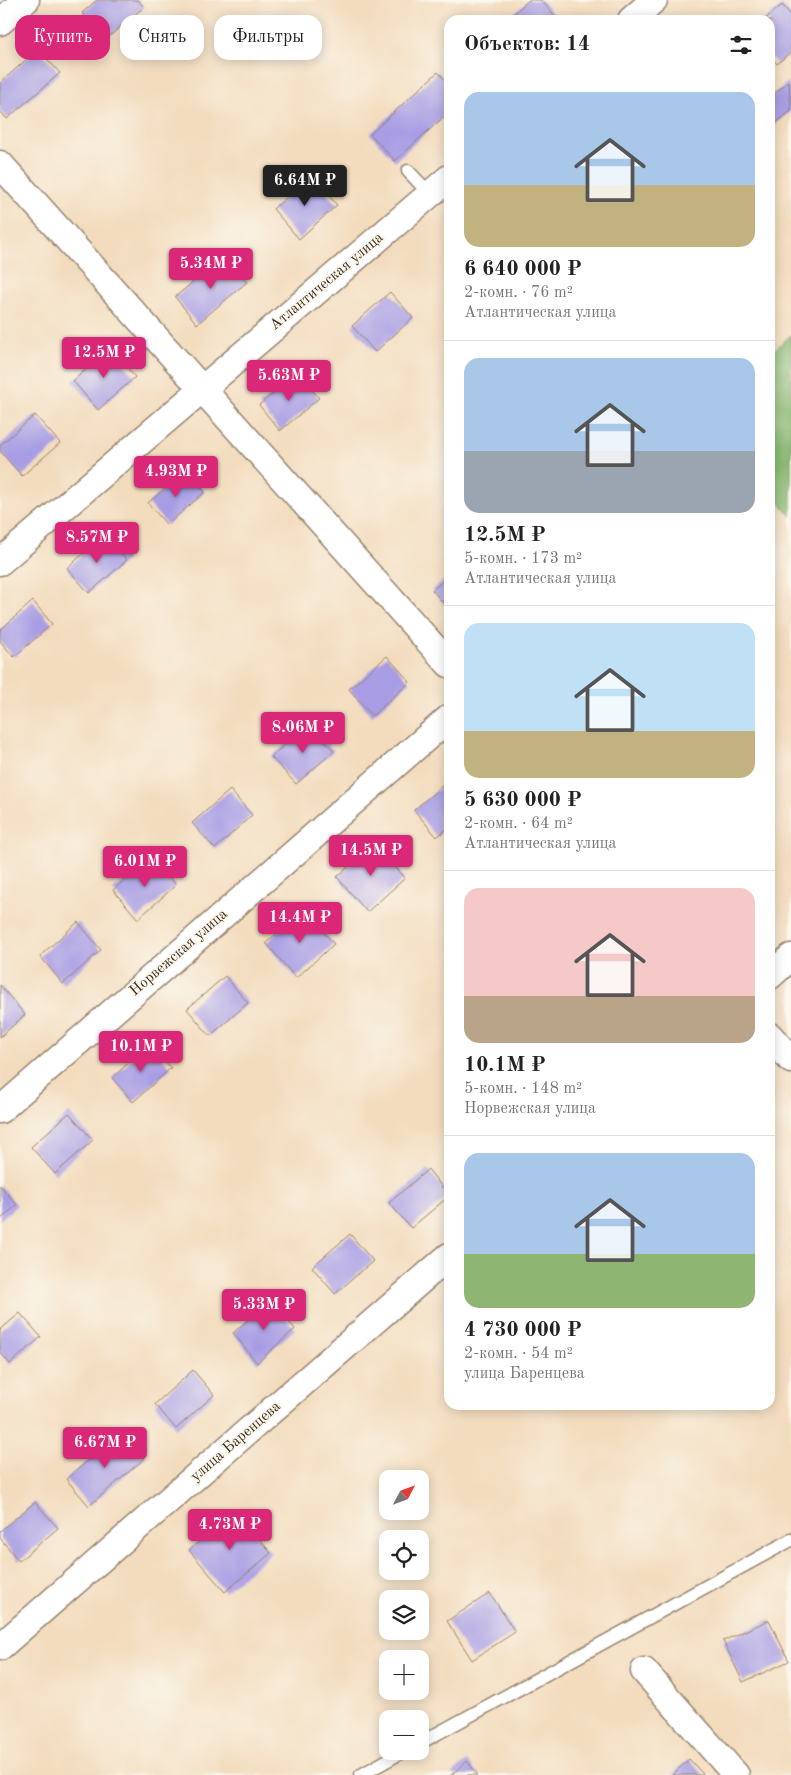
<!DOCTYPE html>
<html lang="ru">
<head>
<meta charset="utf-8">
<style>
  body { margin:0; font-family:"Old Standard TT",serif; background:#f2f2f2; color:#222; height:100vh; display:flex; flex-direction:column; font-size:19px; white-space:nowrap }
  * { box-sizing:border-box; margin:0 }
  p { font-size:16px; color:#767676 }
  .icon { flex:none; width:28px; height:28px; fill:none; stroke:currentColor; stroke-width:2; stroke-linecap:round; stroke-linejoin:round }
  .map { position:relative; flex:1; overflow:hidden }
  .details { position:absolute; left:444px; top:15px; width:331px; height:1395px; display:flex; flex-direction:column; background:#fff; border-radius:15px; box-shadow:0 2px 12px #0003 }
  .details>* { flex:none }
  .banner { position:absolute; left:15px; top:15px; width:354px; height:45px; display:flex; gap:10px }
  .needle { width:32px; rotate:49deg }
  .controls { position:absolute; left:379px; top:1470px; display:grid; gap:10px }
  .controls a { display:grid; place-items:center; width:50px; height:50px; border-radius:10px; background:#fff; box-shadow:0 2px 12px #0003; font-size:25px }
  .price { position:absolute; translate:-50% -42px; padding:0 11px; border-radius:5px; background:#db2777; color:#fff; font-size:16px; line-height:32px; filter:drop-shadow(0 1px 2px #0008) }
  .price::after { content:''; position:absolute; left:50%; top:30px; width:15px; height:11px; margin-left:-8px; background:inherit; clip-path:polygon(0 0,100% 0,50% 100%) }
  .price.current { background:#222; color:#fff }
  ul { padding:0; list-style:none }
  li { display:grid; align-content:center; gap:10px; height:265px; padding:0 20px }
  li+li { border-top:1px solid #e0e0e0 }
  li span { display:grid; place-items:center; height:155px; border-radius:15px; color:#555 }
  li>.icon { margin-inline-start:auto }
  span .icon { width:90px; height:90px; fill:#fffc; stroke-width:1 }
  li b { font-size:21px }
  h2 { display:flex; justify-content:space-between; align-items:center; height:60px; padding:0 20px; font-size:21px }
  .pill { padding:0 18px; border-radius:15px; background:#fff; box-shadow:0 2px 12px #0003; font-size:18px; line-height:45px }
  .pill.current { background:#db2777; color:#fff }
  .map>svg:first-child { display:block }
  .forest { fill:#8aba74; stroke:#627249 }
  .building { fill:#a89de4 }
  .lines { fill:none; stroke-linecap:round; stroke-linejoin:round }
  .lane-casing { stroke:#97836e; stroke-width:15 }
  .street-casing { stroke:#97836e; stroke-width:29 }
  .lane { stroke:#fff; stroke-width:12 }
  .street { stroke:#fff; stroke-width:26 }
  .labels { text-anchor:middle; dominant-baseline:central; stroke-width:4; stroke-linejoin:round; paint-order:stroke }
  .street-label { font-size:15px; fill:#3b2a1e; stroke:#fbf7ec }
</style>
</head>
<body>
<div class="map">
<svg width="791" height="1775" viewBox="0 0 791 1775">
  <rect width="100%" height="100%" fill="#fbf7ec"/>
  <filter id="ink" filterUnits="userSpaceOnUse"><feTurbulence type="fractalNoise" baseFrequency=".02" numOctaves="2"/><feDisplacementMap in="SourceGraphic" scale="10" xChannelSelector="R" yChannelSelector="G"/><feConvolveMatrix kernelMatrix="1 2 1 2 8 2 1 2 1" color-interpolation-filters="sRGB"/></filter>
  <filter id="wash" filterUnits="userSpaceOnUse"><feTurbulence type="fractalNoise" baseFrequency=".0096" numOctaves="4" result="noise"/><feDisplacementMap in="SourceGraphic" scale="20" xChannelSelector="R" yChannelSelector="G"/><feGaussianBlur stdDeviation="1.12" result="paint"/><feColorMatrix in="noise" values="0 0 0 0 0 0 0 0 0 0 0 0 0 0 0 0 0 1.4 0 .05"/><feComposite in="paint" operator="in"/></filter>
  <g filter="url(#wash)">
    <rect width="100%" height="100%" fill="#f3dcbe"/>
    <!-- forest -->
    <path class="forest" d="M791,335V516L770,492V354Z"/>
    <g id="blocks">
      <!-- building -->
      <path class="building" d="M97,0H138L144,7L105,40L82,13Z
        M529,0H541L557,18L555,20H506Z
        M782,5L791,15V52L777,64L770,56V20H764Z
        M38,49L60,73L7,119L0,111V83Z
        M438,72L449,84V112L395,161L370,134Z
        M789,81L791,111L770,128V97Z
        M311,176L337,205L299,239L273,209Z
        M225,255L247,282L197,324L175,297Z
        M390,292L413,318L375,352L352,326Z
        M110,348L135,377L98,410L73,381Z
        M298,373L319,398L280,431L259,405Z
        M35,415L60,443L22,476L0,451V445Z
        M186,470L205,492L167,525L148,503Z
        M105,535L127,560L89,593L67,568Z
        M449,576V610L432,590Z
        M33,601L52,624L14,657L0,641V630Z
        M387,656L410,682L372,716L349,689Z
        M309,723L334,751L296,784L271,757Z
        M449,780V827L437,837L414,810Z
        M230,790L252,815L215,849L192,823Z
        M375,843L405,878L367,912L337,877Z
        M152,856L176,885L138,919L113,890Z
        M304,909L334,944L296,978L266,943Z
        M78,922L101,950L63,984L40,956Z
        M225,976L248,1003L210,1036L187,1009Z
        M0,985L25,1015L0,1037Z
        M149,1044L171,1068L133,1102L112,1078Z
        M69,1113L93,1140L55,1174L31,1147Z
        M428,1169L449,1196L411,1228L389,1203Z
        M0,1185L17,1205L0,1220Z
        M350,1234L373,1261L335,1294L312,1267Z
        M270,1300L295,1329L257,1363L233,1333Z
        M20,1313L41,1337L10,1364L0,1352V1330Z
        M193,1370L214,1395L176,1429L155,1404Z
        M122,1432L145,1458L89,1506L66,1479Z
        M35,1502L58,1528L19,1561L0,1538V1531Z
        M236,1511L271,1553L225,1592L189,1550Z
        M490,1593L515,1632L472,1660L447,1621Z
        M769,1620L789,1661L743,1682L723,1641Z
        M689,1759L704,1775H672Z
        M467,1761L478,1775H451Z"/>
    </g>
  </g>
  <g filter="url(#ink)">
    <use href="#blocks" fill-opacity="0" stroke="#97836e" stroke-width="1"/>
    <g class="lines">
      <defs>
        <path id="lane" d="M408,171L430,194
          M420,1743L791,1540
          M361,1775L404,1751"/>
        <path id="street" d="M631,20L654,0
          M0,22L26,0
          M0,164L449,664
          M0,562L449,178
          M770,976L791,957
          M770,1036L791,1060
          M0,1110L449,718
          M0,1647L449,1256
          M644,1671L736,1775"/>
      </defs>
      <!-- lane casing -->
      <use href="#lane" class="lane-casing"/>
      <!-- street casing -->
      <use href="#street" class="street-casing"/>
      <!-- lane -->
      <use href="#lane" class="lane"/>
      <!-- street -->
      <use href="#street" class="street"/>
    </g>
  </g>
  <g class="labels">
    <!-- street labels -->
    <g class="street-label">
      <text transform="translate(327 282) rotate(-40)">Атлантическая улица</text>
      <text transform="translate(179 953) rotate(-41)">Норвежская улица</text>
      <text transform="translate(236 1442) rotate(-41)">улица Баренцева</text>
    </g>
  </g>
</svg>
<div class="controls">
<a><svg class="needle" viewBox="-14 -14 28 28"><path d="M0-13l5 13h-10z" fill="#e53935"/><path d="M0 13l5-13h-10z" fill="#767676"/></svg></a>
<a><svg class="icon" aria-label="locate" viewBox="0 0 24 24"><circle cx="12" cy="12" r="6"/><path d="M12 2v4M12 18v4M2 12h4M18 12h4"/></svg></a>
<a><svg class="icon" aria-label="layers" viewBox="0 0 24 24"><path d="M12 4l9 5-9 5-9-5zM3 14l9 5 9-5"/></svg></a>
<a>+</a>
<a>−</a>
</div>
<b class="price current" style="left:305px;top:207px">6.64M ₽</b>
<b class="price" style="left:211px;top:290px">5.34M ₽</b>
<b class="price" style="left:104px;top:379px">12.5M ₽</b>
<b class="price" style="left:289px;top:402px">5.63M ₽</b>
<b class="price" style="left:176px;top:498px">4.93M ₽</b>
<b class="price" style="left:97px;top:564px">8.57M ₽</b>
<b class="price" style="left:303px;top:754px">8.06M ₽</b>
<b class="price" style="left:371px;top:877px">14.5M ₽</b>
<b class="price" style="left:145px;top:888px">6.01M ₽</b>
<b class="price" style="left:300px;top:944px">14.4M ₽</b>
<b class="price" style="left:141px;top:1073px">10.1M ₽</b>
<b class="price" style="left:264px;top:1331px">5.33M ₽</b>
<b class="price" style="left:105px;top:1469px">6.67M ₽</b>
<b class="price" style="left:230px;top:1551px">4.73M ₽</b>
<div class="banner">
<a class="pill current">Купить</a>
<a class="pill">Снять</a>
<a class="pill">Фильтры</a>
</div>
<section class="details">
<h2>Объектов: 14<svg class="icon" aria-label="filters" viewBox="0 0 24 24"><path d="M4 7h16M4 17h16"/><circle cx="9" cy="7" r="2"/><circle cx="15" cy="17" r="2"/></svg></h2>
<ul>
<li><span style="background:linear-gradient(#a9c7e8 60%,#c2b280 0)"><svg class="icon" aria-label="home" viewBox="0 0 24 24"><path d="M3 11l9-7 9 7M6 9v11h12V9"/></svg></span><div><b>6 640 000 ₽</b><p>2-комн. · 76 m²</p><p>Атлантическая улица</p></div></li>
<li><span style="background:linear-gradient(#a9c7e8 60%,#9aa5b1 0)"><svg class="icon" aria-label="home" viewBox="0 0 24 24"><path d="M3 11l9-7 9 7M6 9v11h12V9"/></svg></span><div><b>12.5M ₽</b><p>5-комн. · 173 m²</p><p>Атлантическая улица</p></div></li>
<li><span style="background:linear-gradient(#bfe0f5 70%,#c2b280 0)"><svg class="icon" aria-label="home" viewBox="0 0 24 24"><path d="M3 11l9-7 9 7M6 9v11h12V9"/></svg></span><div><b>5 630 000 ₽</b><p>2-комн. · 64 m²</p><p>Атлантическая улица</p></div></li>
<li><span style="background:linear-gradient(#f6c9c9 70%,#b9a48a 0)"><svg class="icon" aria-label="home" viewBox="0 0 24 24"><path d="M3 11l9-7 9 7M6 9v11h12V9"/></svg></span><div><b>10.1M ₽</b><p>5-комн. · 148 m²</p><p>Норвежская улица</p></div></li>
<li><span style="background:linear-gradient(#a9c7e8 65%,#8fb573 0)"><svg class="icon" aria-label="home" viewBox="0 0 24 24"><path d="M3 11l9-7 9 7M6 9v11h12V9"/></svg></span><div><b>4 730 000 ₽</b><p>2-комн. · 54 m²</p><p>улица Баренцева</p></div></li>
</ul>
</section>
</div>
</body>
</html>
